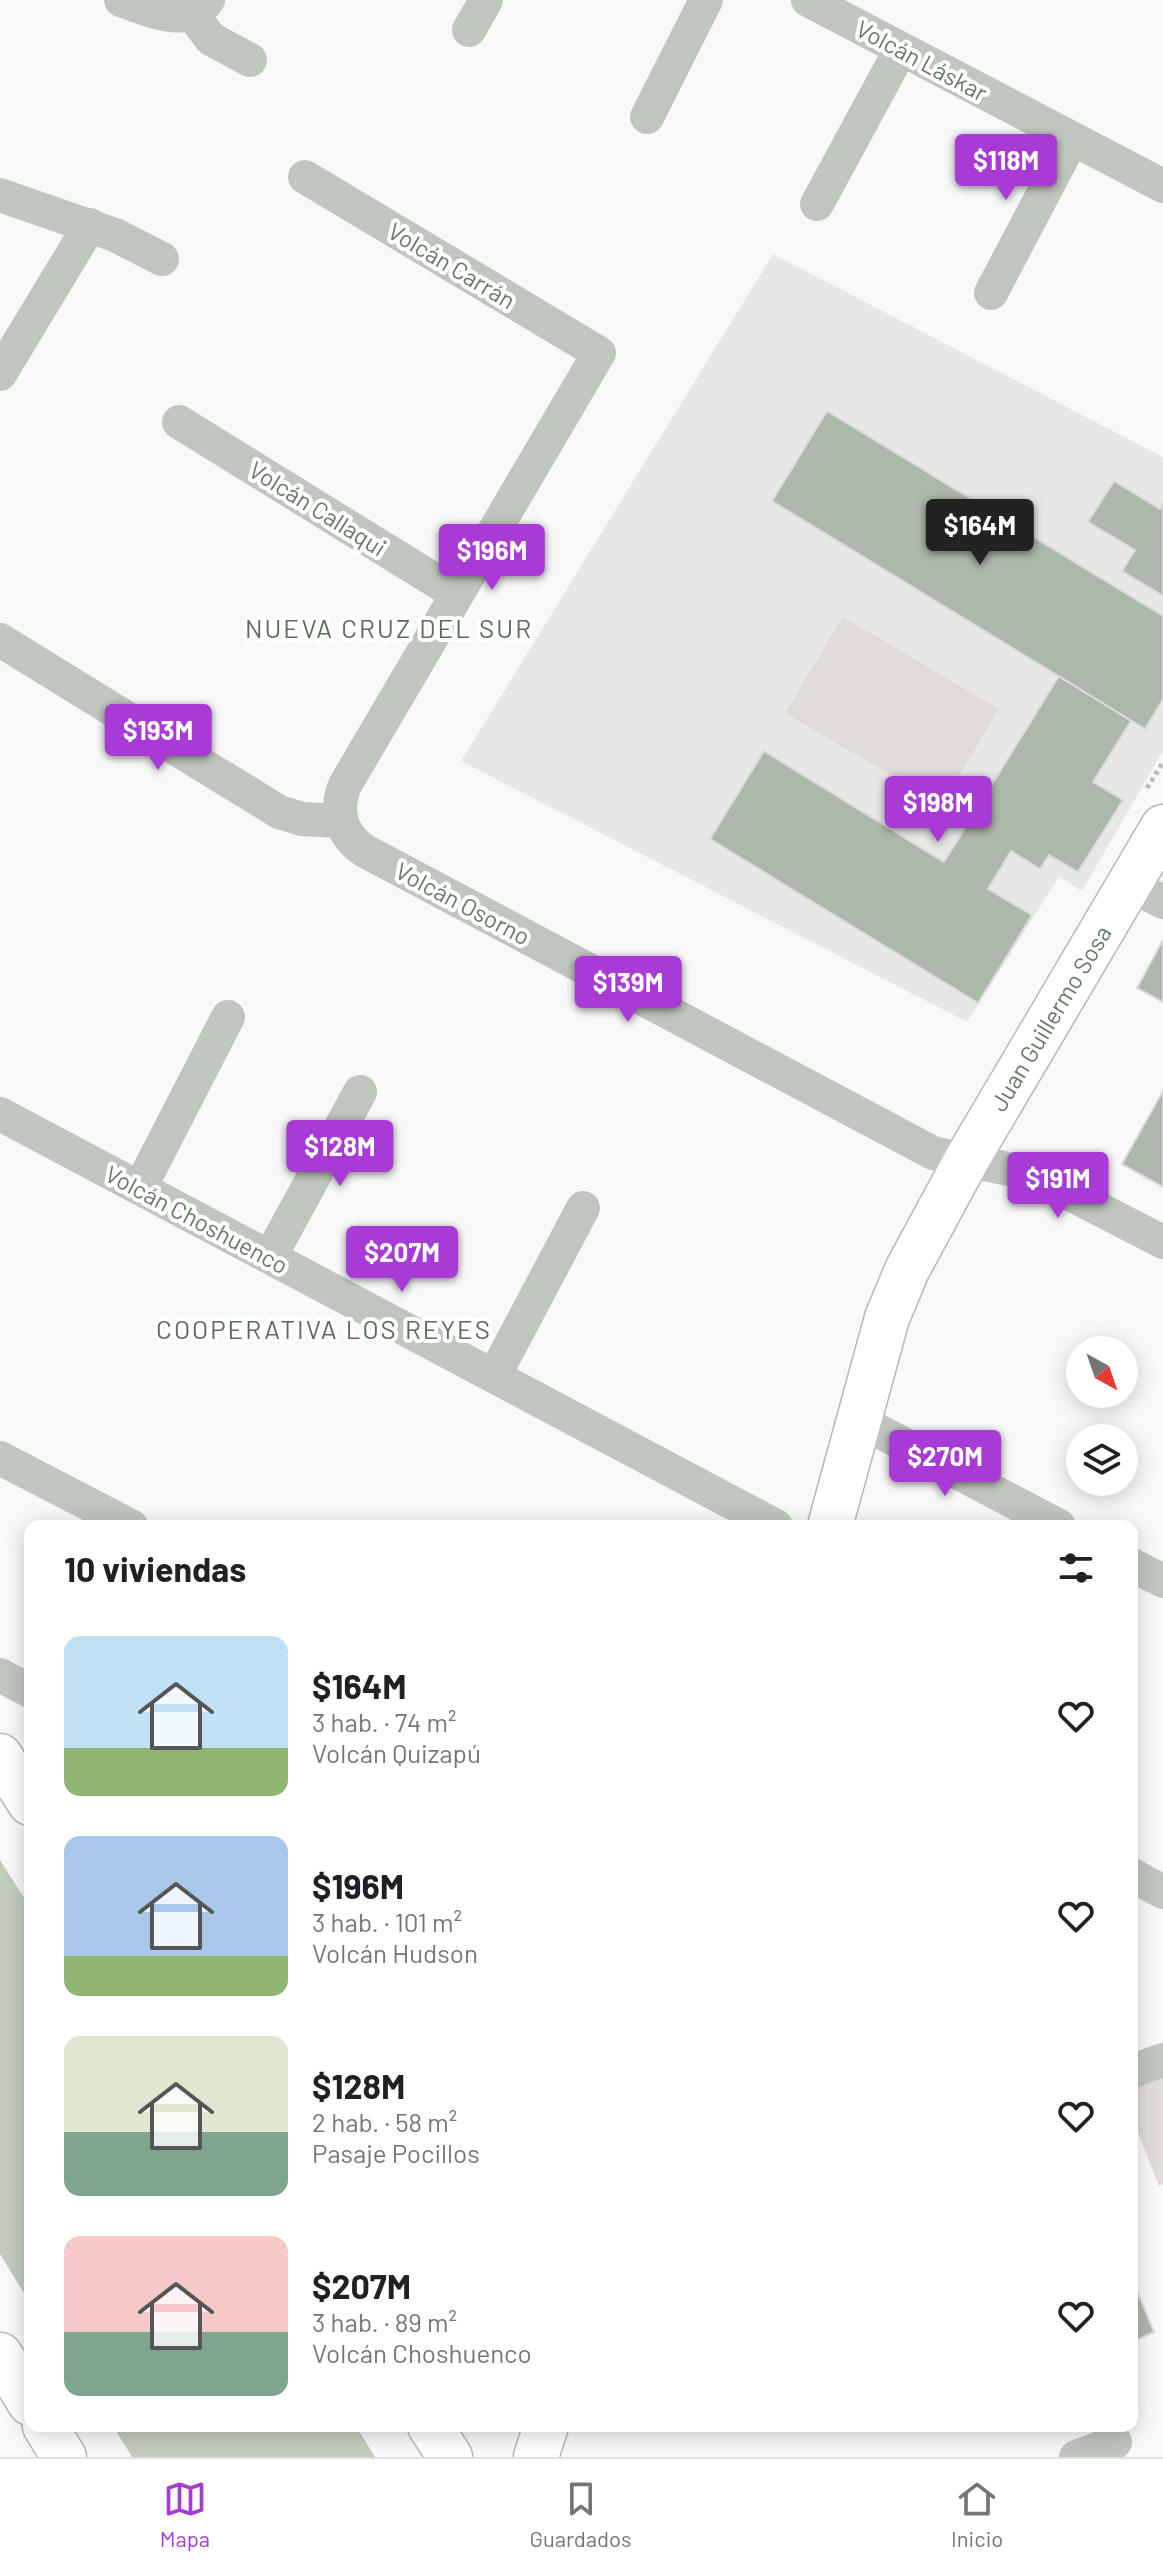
<!DOCTYPE html>
<html lang="es">
<head>
<meta charset="utf-8">
<style>
  body { margin:0; font-family:Barlow,sans-serif; background:#f6f6f6; color:#202124; height:100vh; display:flex; flex-direction:column; font-size:30px; white-space:nowrap }
  * { box-sizing:border-box; margin:0 }
  p { font-size:26px; color:#757577 }
  .icon { flex:none; width:44px; height:44px; fill:none; stroke:currentColor; stroke-width:2; stroke-linecap:round; stroke-linejoin:round }
  .map { position:relative; flex:1; overflow:hidden }
  .sheet { position:absolute; left:24px; top:1520px; width:1114px; height:912px; display:flex; flex-direction:column; background:#fff; border-radius:16px; box-shadow:0 4px 20px #0003 }
  .sheet>* { flex:none }
  .needle { width:52px; rotate:140deg }
  .tools { position:absolute; left:1066px; top:1336px; display:grid; gap:16px }
  .tools a { display:grid; place-items:center; width:72px; height:72px; border-radius:50%; background:#fff; box-shadow:0 4px 20px #0003; font-size:40px }
  .price { position:absolute; translate:-50% -68px; padding:0 18px; border-radius:8px; background:#a83bd6; color:#fff; font-size:26px; line-height:52px; filter:drop-shadow(0 2px 4px #0008) }
  .price::after { content:''; position:absolute; left:50%; top:48px; width:24px; height:18px; margin-left:-12px; background:inherit; clip-path:polygon(0 0,100% 0,50% 100%) }
  .price.on { background:#222; color:#fff }
  ul { padding:0; list-style:none }
  li { display:flex; align-items:center; gap:24px; height:200px; padding:0 40px }
  li span { display:grid; place-items:center; flex:none; width:224px; height:160px; border-radius:16px; color:#555 }
  li>.icon { margin-inline-start:auto }
  span .icon { width:96px; height:96px; fill:#fffc; stroke-width:1 }
  li b { font-size:34px }
  h2 { display:flex; justify-content:space-between; align-items:center; height:96px; padding:0 40px; font-size:34px }
  .tab-bar { display:flex; justify-content:space-around; align-items:center; height:112px; border-top:2px solid #e0e0e0; background:#fff; font-size:22px; color:#757577 }
  .tab-bar a { display:grid; justify-items:center; gap:4px }
  .tab-bar .on { color:#a83bd6 }
  .map>svg:first-child { display:block }
  .built { fill:#e7e8e6 }
  .green { fill:#e0dad9 }
  .water { fill:#c2ccbe }
  .building { fill:#acb8aa; stroke:#dbdada; stroke-width:2 }
  .lines { fill:none; stroke-linecap:round; stroke-linejoin:round }
  .secondary-casing { stroke:#b2bbb1; stroke-width:47 }
  .path { stroke:#b7bdb7; stroke-width:5; stroke-dasharray:4 4; stroke-linecap:butt }
  .street { stroke:#bfc6be; stroke-width:34 }
  .secondary { stroke:#fff; stroke-width:44 }
  .labels { text-anchor:middle; dominant-baseline:central; stroke-width:8; stroke-linejoin:round; paint-order:stroke }
  .street-label { font-size:24px; fill:#647a62; stroke:#fff }
  .neighbourhood-label { font-size:26px; letter-spacing:2px; fill:#5a6c58; stroke:#fff }
</style>
</head>
<body>
<div class="map">
<svg width="1163" height="2457" viewBox="0 0 1163 2457">
  <rect width="100%" height="100%" fill="#f9f8f8"/>
  <!-- built -->
  <path class="built" d="M773,254L1163,457V751L1082,891L1059,877L967,1022L461,761Z"/>
  <!-- green -->
  <path class="green" d="M843,617L999,709L942,805L785,713Z
    M1163,2067V2184L1159,2186L1132,2117V2080Z"/>
  <!-- water -->
  <path class="water" d="M0,1860L30,1907V2303L0,2254Z
    M113,2426H356L375,2457H132Z"/>
  <!-- building -->
  <path class="building" d="M827,411L1163,616V699L1145,729L772,501Z
    M1114,481L1160,509L1163,504V596L1122,571L1135,550L1088,522Z
    M1059,676L1131,721L1093,782L1123,800L1078,872L1049,855L1040,869L1011,851L988,889L1032,915L978,1003L710,839L764,751L944,862Z
    M1163,940V1002L1137,988Z
    M1163,1091V1187L1122,1164Z
    M1132,2279L1154,2332L1132,2342Z"/>
  <g class="lines">
    <defs>
      <path id="secondary" d="M830,1526L887,1318L907,1270L967,1159L1163,827
        M0,1756L30,1803
        M0,2355L30,2403
        M45,2426L64,2457
        M430,2426L450,2457
        M536,2457L546,2426"/>
    </defs>
    <!-- secondary casing -->
    <use href="#secondary" class="secondary-casing"/>
    <!-- path -->
    <path class="path" d="M1147,788L1163,762"/>
    <!-- street -->
    <path class="street" d="M121,0C148,9 187,30 208,0
      M808,0L1163,186
      M192,14L211,39L250,60
      M469,30L486,0
      M647,117L706,0
      M305,177L599,353L345,785C334,812 341,835 365,851L933,1153L1031,1174L1163,1242
      M0,195L115,235L162,259
      M817,204L901,49
      M991,293L1072,139
      M0,374L90,225
      M179,422L457,594
      M0,640L279,812L302,819L340,821
      M1129,884L1163,902
      M0,1114L776,1526
      M140,1188L228,1017
      M270,1257L360,1092
      M494,1376L583,1208
      M858,1420L1059,1526
      M0,1458L131,1526
      M1132,1565L1163,1581
      M0,1675L30,1691
      M1132,1875L1163,1892
      M1132,2071L1163,2060
      M1076,2457L1115,2442"/>
    <!-- secondary -->
    <use href="#secondary" class="secondary"/>
  </g>
  <g class="labels">
    <!-- street labels -->
    <g class="street-label">
      <text transform="translate(922 60) rotate(28)">Volcán Láskar</text>
      <text transform="translate(452 265) rotate(31)">Volcán Carrán</text>
      <text transform="translate(318 508) rotate(32)">Volcán Callaqui</text>
      <text transform="translate(463 903) rotate(28)">Volcán Osorno</text>
      <text transform="translate(1050 1018) rotate(-59)">Juan Guillermo Sosa</text>
      <text transform="translate(197 1219) rotate(28)">Volcán Choshuenco</text>
    </g>
    <!-- neighbourhood labels -->
    <g class="neighbourhood-label">
      <text x="389" y="627">NUEVA CRUZ DEL SUR</text>
      <text x="324" y="1328">COOPERATIVA LOS REYES</text>
    </g>
  </g>
</svg>
<div class="tools">
<a><svg class="needle" viewBox="-14 -14 28 28"><path d="M0-13l5 13h-10z" fill="#e53935"/><path d="M0 13l5-13h-10z" fill="#757577"/></svg></a>
<a><svg class="icon" aria-label="layers" viewBox="0 0 24 24"><path d="M12 4l9 5-9 5-9-5zM3 14l9 5 9-5"/></svg></a>
</div>
<b class="price" style="left:1006px;top:202px">$118M</b>
<b class="price on" style="left:980px;top:567px">$164M</b>
<b class="price" style="left:492px;top:592px">$196M</b>
<b class="price" style="left:158px;top:772px">$193M</b>
<b class="price" style="left:938px;top:844px">$198M</b>
<b class="price" style="left:628px;top:1024px">$139M</b>
<b class="price" style="left:340px;top:1188px">$128M</b>
<b class="price" style="left:1058px;top:1220px">$191M</b>
<b class="price" style="left:402px;top:1294px">$207M</b>
<b class="price" style="left:945px;top:1498px">$270M</b>
<section class="sheet">
<h2>10 viviendas<svg class="icon" aria-label="filters" viewBox="0 0 24 24"><path d="M4 7h16M4 17h16"/><circle cx="9" cy="7" r="2"/><circle cx="15" cy="17" r="2"/></svg></h2>
<ul>
<li><span style="background:linear-gradient(#bfe0f5 70%,#8fb573 0)"><svg class="icon" aria-label="home" viewBox="0 0 24 24"><path d="M3 11l9-7 9 7M6 9v11h12V9"/></svg></span><div><b>$164M</b><p>3 hab. · 74 m²</p><p>Volcán Quizapú</p></div><svg class="icon" aria-label="heart" viewBox="0 0 24 24"><path d="M12 20l-8-8c-3-5 5-10 8-4 3-6 11-1 8 4z"/></svg></li>
<li><span style="background:linear-gradient(#a9c7e8 75%,#8fb573 0)"><svg class="icon" aria-label="home" viewBox="0 0 24 24"><path d="M3 11l9-7 9 7M6 9v11h12V9"/></svg></span><div><b>$196M</b><p>3 hab. · 101 m²</p><p>Volcán Hudson</p></div><svg class="icon" aria-label="heart" viewBox="0 0 24 24"><path d="M12 20l-8-8c-3-5 5-10 8-4 3-6 11-1 8 4z"/></svg></li>
<li><span style="background:linear-gradient(#dfe7d0 60%,#7fa58c 0)"><svg class="icon" aria-label="home" viewBox="0 0 24 24"><path d="M3 11l9-7 9 7M6 9v11h12V9"/></svg></span><div><b>$128M</b><p>2 hab. · 58 m²</p><p>Pasaje Pocillos</p></div><svg class="icon" aria-label="heart" viewBox="0 0 24 24"><path d="M12 20l-8-8c-3-5 5-10 8-4 3-6 11-1 8 4z"/></svg></li>
<li><span style="background:linear-gradient(#f6c9c9 60%,#7fa58c 0)"><svg class="icon" aria-label="home" viewBox="0 0 24 24"><path d="M3 11l9-7 9 7M6 9v11h12V9"/></svg></span><div><b>$207M</b><p>3 hab. · 89 m²</p><p>Volcán Choshuenco</p></div><svg class="icon" aria-label="heart" viewBox="0 0 24 24"><path d="M12 20l-8-8c-3-5 5-10 8-4 3-6 11-1 8 4z"/></svg></li>
</ul>
</section>
</div>
<nav class="tab-bar">
<a class="on"><svg class="icon" aria-label="map" viewBox="0 0 24 24"><path d="M3 6l6-2 6 2 6-2v14l-6 2-6-2-6 2zM9 4v14M15 6v14"/></svg>Mapa</a>
<a><svg class="icon" aria-label="saved" viewBox="0 0 24 24"><path d="M7 4h10v16l-5-4-5 4z"/></svg>Guardados</a>
<a><svg class="icon" aria-label="home" viewBox="0 0 24 24"><path d="M3 11l9-7 9 7M6 9v11h12V9"/></svg>Inicio</a>
</nav>
</body>
</html>
